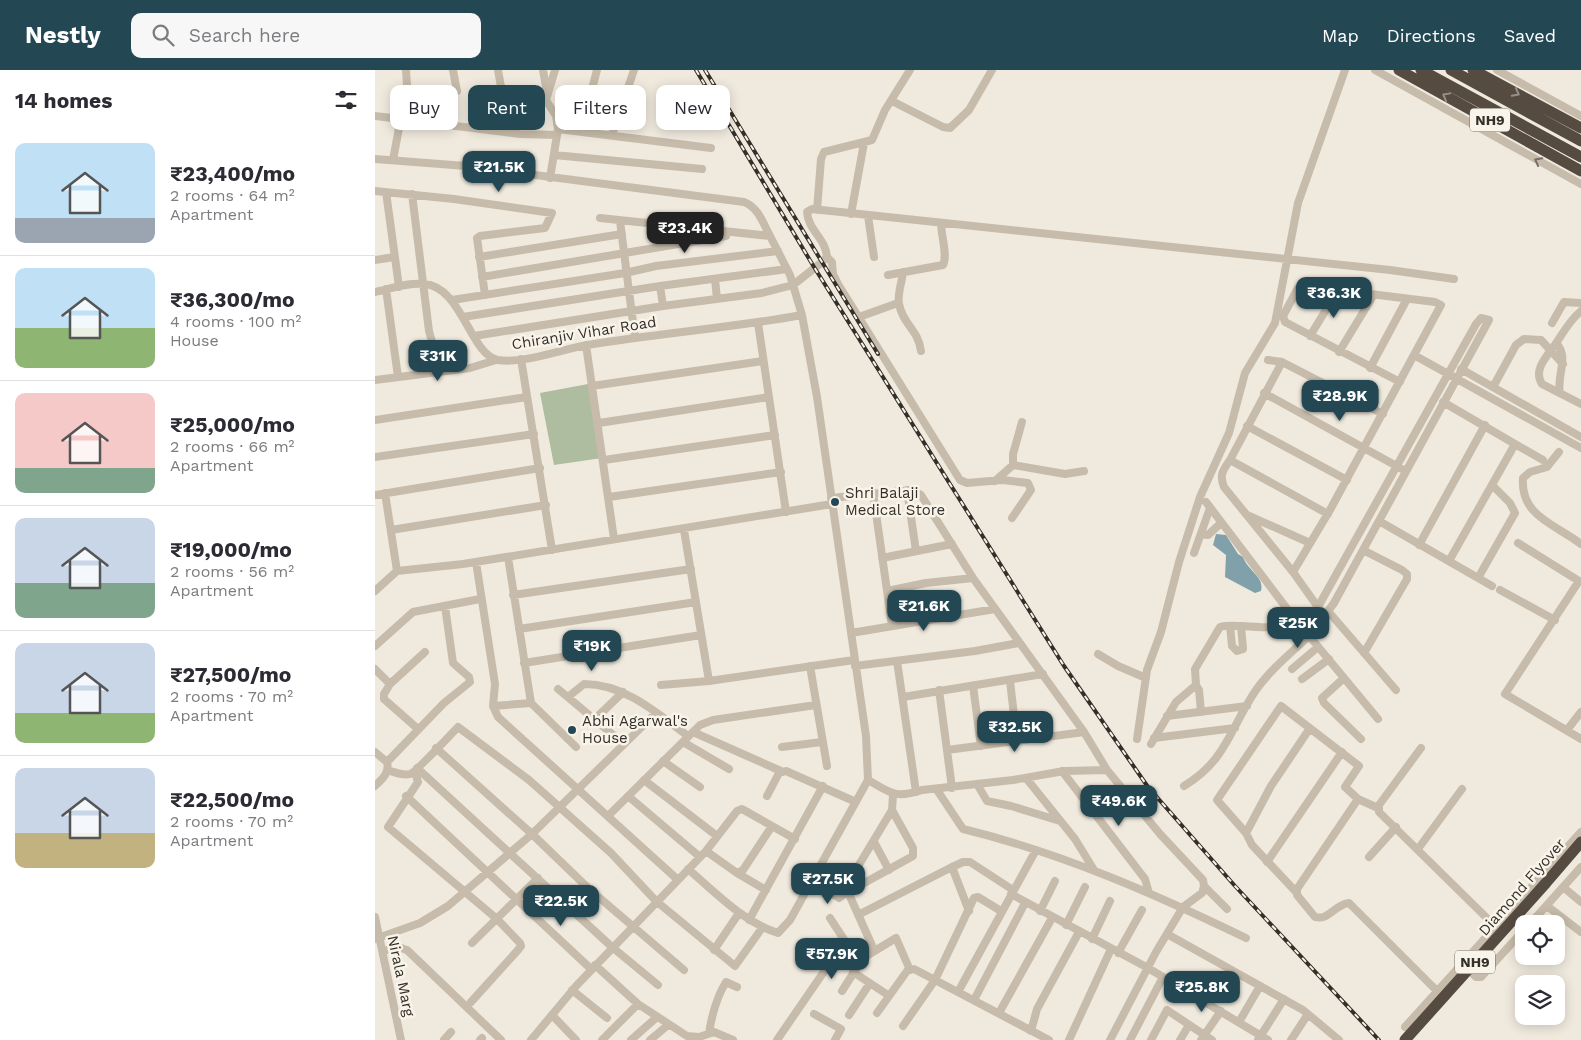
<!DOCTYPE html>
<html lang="en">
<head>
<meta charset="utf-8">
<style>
  body { margin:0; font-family:"Work Sans",sans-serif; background:#f7f7f7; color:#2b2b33; height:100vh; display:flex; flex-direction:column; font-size:19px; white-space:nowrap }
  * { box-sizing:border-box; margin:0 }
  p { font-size:16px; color:#7c7c81 }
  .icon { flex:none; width:28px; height:28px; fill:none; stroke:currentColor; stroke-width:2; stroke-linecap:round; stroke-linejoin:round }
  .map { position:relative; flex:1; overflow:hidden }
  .panel { display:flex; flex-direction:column; background:#fff; width:375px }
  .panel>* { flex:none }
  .guide { position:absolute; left:15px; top:15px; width:475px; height:45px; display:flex; gap:10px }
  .controls { position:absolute; left:1140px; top:845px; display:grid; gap:10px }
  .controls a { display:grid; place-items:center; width:50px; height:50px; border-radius:10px; background:#fff; box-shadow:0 2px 12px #0003; font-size:25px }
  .price { position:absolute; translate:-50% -42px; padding:0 11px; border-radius:10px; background:#234753; color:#fff; font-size:16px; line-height:32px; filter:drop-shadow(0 1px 2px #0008) }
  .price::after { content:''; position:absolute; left:50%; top:30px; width:15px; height:11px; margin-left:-8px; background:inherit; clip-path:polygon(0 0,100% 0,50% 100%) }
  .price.current { background:#222; color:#fff }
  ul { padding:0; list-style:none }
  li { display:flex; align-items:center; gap:15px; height:125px; padding:0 15px }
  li+li { border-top:1px solid #e1e1e2 }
  li span { display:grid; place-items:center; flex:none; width:140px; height:100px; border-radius:10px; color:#555 }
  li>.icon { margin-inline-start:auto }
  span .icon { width:60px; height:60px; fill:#fffc; stroke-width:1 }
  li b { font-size:21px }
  h2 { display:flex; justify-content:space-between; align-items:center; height:60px; padding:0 15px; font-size:21px }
  .tag { padding:0 18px; border-radius:10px; background:#fff; box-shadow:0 2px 12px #0003; font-size:18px; line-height:45px }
  .tag.current { background:#234753; color:#fff }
  header { display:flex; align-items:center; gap:30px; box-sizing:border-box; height:70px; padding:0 25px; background:#234753; color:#fff }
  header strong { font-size:24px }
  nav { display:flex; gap:28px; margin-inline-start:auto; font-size:18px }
  .search { width:350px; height:45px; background:#f7f7f7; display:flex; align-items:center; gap:12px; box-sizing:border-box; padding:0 18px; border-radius:10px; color:#7c7c81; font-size:19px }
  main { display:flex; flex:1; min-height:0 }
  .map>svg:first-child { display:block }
  .green { fill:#aebd9f }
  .water { fill:#80a1aa }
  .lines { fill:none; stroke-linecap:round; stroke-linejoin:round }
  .minor { stroke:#c7bcab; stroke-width:8 }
  .highway { stroke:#554b41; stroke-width:11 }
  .rail-casing { stroke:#352f29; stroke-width:4 }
  .rail { stroke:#f8f4ea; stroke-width:2; stroke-dasharray:5.5; stroke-linecap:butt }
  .highway-bridge { stroke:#554b41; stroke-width:11 }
  .oneway { stroke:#968f85 }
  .oneway2 { stroke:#776e64 }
  .poi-dot { fill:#234753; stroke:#f8f4ea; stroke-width:2 }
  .labels { text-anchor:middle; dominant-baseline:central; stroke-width:5; stroke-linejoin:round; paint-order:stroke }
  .shield { fill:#f8f4ea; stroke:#706a63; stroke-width:1 }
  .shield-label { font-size:14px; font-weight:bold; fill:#352f29 }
  .street-label { font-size:15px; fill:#352f29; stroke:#f8f4ea }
  .poi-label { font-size:15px; fill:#352f29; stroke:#f8f4ea; text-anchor:start }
</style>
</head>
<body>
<header>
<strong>Nestly</strong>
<div class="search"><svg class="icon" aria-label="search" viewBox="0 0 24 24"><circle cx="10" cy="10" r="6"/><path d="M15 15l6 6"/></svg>Search here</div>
<nav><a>Map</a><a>Directions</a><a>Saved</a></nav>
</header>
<main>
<section class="panel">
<h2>14 homes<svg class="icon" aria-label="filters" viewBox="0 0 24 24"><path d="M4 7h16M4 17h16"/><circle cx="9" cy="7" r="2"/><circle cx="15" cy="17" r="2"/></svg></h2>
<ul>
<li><span style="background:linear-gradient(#bfe0f5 75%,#9aa5b1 0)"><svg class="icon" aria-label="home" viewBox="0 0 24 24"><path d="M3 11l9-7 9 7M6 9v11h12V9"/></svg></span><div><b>₹23,400/mo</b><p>2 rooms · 64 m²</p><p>Apartment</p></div></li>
<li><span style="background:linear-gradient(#bfe0f5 60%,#8fb573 0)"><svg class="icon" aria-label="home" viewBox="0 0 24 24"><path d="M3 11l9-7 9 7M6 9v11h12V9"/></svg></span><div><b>₹36,300/mo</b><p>4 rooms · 100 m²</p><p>House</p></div></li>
<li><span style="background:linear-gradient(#f6c9c9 75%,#7fa58c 0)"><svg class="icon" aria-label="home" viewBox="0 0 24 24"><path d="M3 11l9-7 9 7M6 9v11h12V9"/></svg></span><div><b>₹25,000/mo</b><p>2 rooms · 66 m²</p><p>Apartment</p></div></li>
<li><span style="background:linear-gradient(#c9d6e8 65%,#7fa58c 0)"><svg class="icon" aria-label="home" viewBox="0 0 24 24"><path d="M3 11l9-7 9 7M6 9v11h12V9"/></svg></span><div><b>₹19,000/mo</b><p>2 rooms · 56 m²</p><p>Apartment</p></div></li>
<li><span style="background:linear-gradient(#c9d6e8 70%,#8fb573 0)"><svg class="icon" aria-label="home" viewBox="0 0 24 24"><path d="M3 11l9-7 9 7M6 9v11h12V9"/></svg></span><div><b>₹27,500/mo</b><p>2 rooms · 70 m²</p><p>Apartment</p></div></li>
<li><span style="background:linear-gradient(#c9d6e8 65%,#c2b280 0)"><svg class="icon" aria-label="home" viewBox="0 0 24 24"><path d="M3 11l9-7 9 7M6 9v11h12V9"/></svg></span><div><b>₹22,500/mo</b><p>2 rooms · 70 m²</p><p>Apartment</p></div></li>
</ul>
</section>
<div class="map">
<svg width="1206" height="970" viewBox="0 0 1206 970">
  <rect width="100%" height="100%" fill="#f0eade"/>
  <!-- green -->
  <path class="green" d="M213,314L227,388L179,395L165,323Z"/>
  <!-- water -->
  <path class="water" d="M841,464L851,465L863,484L868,487C872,500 890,507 886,521L880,523L850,507L851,485L838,475Z"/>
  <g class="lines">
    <!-- minor -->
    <path class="minor" d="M78,0L82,21
      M123,0L126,17L124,29
      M168,0L172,23
      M1000,0L1206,114
      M1122,0L1206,46
      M517,31L568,57L575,58L594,40L617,0
      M0,46L145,64L182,65
      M183,59L336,78
      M206,61L222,0
      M237,65L259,0
      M179,85L327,99
      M0,89L91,96L369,132C383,137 388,153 395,166
      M18,90L32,15L31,0
      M175,108L183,59L181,46L171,30L180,0
      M0,121L79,129L177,143L170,158L105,166L102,168L110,225
      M11,122L24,217
      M37,124L54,261L65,300
      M442,140L446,89L449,82L497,70L510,40L535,0
      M476,144L489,73
      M493,146L499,187
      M225,148L395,166L415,205L427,245L442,327L491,666L493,710L415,850L403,863C368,852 341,823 313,799
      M245,151L260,268
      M104,187L247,164
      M452,187L457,192L458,204L463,214L585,410L592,413L627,410L653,413L656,420L637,448
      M0,190L19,187
      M528,202C527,212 522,225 524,234C528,255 543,259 546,281
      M513,205L568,195C573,186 566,165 566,153
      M107,207L351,166
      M340,209L342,229
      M285,216L288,236
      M11,219L23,307
      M0,222C15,219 34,212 49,214C87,216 95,285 123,290C149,294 186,279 213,275C284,263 356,258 427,245
      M77,230L250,203L281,196L403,181
      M1206,241C1195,250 1189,261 1182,272C1174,284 1157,299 1167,314L1206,334
      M88,247L285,216L412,199
      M484,247L523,233
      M383,253L411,442
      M1177,253L1189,232L1206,233
      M99,266L288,236L387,223L418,215L446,193L452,187C451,169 433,160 432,142L437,139L1015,200L1079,209
      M935,266L963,220
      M1181,273C1195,287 1181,306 1185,323
      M211,275L239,469
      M964,282L998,226
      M1039,285L1206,378
      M146,289L177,480
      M893,290L907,292
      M995,298L1032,229
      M1086,299L1206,367
      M0,310L95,298L121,290
      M217,316L388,291
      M1118,317L1141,275L1149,269L1166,270L1188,294
      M889,323L1027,399
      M1068,332L1140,374L1074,491
      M0,350L152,327
      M224,353L394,327
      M872,356L972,410
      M1140,374L1168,390
      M1184,382L1172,397L1155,402L1148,408C1145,446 1180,454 1206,474
      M0,387L159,364
      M229,390L400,365
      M855,390L953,444
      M638,395V384L647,352
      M620,411L638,395L690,404L709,401
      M532,420L541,481
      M498,422L517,556
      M10,423L22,501L88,494L457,434
      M0,425L165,398
      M234,427L406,402
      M456,428L537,420L546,425L598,508L709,662L732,700L785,764L828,810L829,816L827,823L808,837L781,882L735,970
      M831,432L916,544L1003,649
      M872,445L935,473
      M1004,451L1117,516
      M16,460L171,435
      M309,460L334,611
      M826,464L833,465L846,453
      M1143,473L1204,511L1130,624L1206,669
      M1044,475L1110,355
      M988,480L1027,500L1032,504V509L989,583
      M819,483L835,438
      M133,487L156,633L201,677
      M507,488L577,474
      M101,492L120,614L118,636L123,647L302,809
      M918,502L955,440L1066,235L1060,232L963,220L923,218L908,246L910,252L1025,312
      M1103,508L1140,443L1135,433L1117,415
      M1125,520L1180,550
      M0,521L22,501
      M512,521L551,513L598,508
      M138,525L316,499
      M943,537L1101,254L1106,248L1114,250L959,533L953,541L948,542L945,540L918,502L849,417C844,405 848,400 855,390L907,292L1008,344
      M953,541L1021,620
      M855,556L857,576L862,581L868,579L866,556
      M144,559L321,532
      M476,563L620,539
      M0,576L38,542L105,529
      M723,584L743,596L771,608
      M522,591L541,722
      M149,593L326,565
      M435,596L452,696
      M480,596L600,581L644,573
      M0,599L15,614L50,582
      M917,599L943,577
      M969,608L947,628L949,633L986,669
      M927,609L954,589
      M635,611L642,671
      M15,614L9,624V629L43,659
      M286,615L334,611L479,590
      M821,615L824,620L826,642
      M598,616L606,676
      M183,619L249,674
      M564,620L577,718
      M193,627L209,614C250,614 282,643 313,666
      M528,627L668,604
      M118,636L156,633
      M792,646L872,636
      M220,649L248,622
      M1192,660L1206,642
      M318,662L406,701
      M779,668L860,658
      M762,669L772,600L786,562L804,492L825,427L854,363L870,303L900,253L923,133L970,0
      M308,672L354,699
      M776,674L801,632L821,615L820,599L845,557C852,555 861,556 868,556C900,558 921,561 948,542
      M407,677L447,672
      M61,678L157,764L213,818L309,900
      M1046,678L1004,735V742L1121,857
      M572,680L709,662
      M0,682L12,692
      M288,691L325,717
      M42,698L237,877L283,915
      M12,700C19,702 28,706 35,704C40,703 76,664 83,657L154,710L236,783L281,831L360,896L387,858
      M687,701L770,809L774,823
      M40,702L43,712L13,757L122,849L145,873L146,876L143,880L96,932
      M651,708L700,769L719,800
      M269,710L342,766
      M493,710C516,723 520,729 547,720L638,710L689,701L732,700
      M602,714L612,731L636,736L685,751
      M0,716C7,709 15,703 12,692L69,633L95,612L94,607L78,593L70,536
      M809,716C852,690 855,658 881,620C896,599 916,583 935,565
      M562,720L588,759C687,783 780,824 871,868
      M31,726L216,899
      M253,726L325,787
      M392,726L404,703L411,701L481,732
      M1003,738L983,729L922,819V825L940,847C954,851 960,834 974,833L1062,921
      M233,746L325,655L338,650L441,635
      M871,763L842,730L906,636L984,696L970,717L983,729
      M499,772L514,800
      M1043,779L1087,719
      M331,781L362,803L368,800L397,756L420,769
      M994,787L1021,757
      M892,792L967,682
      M577,797L588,792H595L638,820
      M362,803L391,820
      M436,810L464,828L468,825
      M829,816L852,839
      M1188,817L1206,832
      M922,823L877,775L871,763L896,716L935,658
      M636,824L773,898L893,970
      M464,828L517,740L518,725
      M1172,836L1206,862
      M626,841L603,827L599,828L560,910L674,970
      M665,841L680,811
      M483,845L577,797L594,841
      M0,847L26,970
      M374,850L448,716
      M1155,854L1206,797
      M691,855L710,817
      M792,864L928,940L964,970
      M0,869L45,853L73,836L157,764L281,643
      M717,869L735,831
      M97,873L163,808
      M339,880L364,843
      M499,880L473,822L538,786V778L517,740
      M8,881L23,877L32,880L126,970
      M743,883L767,840
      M220,895L263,934L312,966L324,967L339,962L358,970
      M1090,896L1101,907H1106L1149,860
      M478,902L513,925
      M197,920L232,948
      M467,921L488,888L521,868L535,900
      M583,922L661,780
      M599,930L650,833
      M502,943L532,901L539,899L560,910L528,956
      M624,943L677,848
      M439,944L466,959L460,970
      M177,945L201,970
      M474,945L495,913
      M864,952L885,916
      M1030,957L1206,762
      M656,961L662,939L704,862
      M334,963C337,944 341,928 351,912L362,917
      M69,970L76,962
      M105,970L107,968
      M156,970L202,915L331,781L362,741L367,739L397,756
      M227,970L263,934
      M256,970L282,947
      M275,970L293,955
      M402,970L470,871L455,848
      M694,970L736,879
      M755,970L788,907
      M776,970L792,940L837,970
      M805,970L814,955
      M826,970L846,941
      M883,970L909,929
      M916,970L933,944"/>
    <!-- highway -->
    <path class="highway" d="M1024,0L1206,101
      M1046,0L1206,87
      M1076,0L1206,71
      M1098,0L1206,58
      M1170,814L1206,772"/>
    <defs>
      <path id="rail" d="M321,0L439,197L689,596L773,717L860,816L1004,970
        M330,0L503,284"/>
    </defs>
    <!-- rail casing -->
    <use href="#rail" class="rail-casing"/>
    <!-- rail -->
    <use href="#rail" class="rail"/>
    <!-- highway-bridge -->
    <path class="highway-bridge" d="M1030,970L1170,814"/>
  </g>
  <!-- one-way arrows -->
  <defs><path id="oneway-chevron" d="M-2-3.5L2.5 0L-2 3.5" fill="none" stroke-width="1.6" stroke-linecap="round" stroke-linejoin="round" transform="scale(1.25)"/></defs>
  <g class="oneway">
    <use href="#oneway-chevron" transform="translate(1141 23) rotate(28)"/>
    <use href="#oneway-chevron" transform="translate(1071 26) rotate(-151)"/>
  </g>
  <use class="oneway2" href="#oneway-chevron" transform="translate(1163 91) rotate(-152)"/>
  <!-- markers -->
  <g class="poi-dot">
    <circle cx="460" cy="432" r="5"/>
    <circle cx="197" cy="660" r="5"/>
  </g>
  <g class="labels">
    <!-- shield labels -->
    <g class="shield">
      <rect x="1095" y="38.5" width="40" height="23" rx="4"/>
      <rect x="1080" y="880.5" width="40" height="23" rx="4"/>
    </g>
    <g class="shield-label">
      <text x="1115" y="50">NH9</text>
      <text x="1100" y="892">NH9</text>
    </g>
    <!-- street labels -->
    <g class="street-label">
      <text transform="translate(209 263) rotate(-9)">Chiranjiv Vihar Road</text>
      <text transform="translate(1147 817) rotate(-49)">Diamond Flyover</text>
      <text transform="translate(26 906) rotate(78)">Nirala Marg</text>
    </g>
    <!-- poi labels -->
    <g class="poi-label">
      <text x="470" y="423">Shri Balaji<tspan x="470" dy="17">Medical Store</tspan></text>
      <text x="207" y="651">Abhi Agarwal's<tspan x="207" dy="17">House</tspan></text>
    </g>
  </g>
</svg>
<div class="controls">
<a><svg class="icon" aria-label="locate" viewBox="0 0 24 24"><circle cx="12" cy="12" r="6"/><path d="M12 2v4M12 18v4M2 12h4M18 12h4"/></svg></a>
<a><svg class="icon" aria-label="layers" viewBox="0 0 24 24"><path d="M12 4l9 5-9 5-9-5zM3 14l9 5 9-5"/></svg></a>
</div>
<b class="price" style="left:124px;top:123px">₹21.5K</b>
<b class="price current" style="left:310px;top:184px">₹23.4K</b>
<b class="price" style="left:959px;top:249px">₹36.3K</b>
<b class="price" style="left:63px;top:312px">₹31K</b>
<b class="price" style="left:965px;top:352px">₹28.9K</b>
<b class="price" style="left:549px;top:562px">₹21.6K</b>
<b class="price" style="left:923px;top:579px">₹25K</b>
<b class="price" style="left:217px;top:602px">₹19K</b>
<b class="price" style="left:640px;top:683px">₹32.5K</b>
<b class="price" style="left:744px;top:757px">₹49.6K</b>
<b class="price" style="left:453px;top:835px">₹27.5K</b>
<b class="price" style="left:186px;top:857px">₹22.5K</b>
<b class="price" style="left:457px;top:910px">₹57.9K</b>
<b class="price" style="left:827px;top:943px">₹25.8K</b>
<div class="guide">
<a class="tag">Buy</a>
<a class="tag current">Rent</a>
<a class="tag">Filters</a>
<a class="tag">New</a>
</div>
</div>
</main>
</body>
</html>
